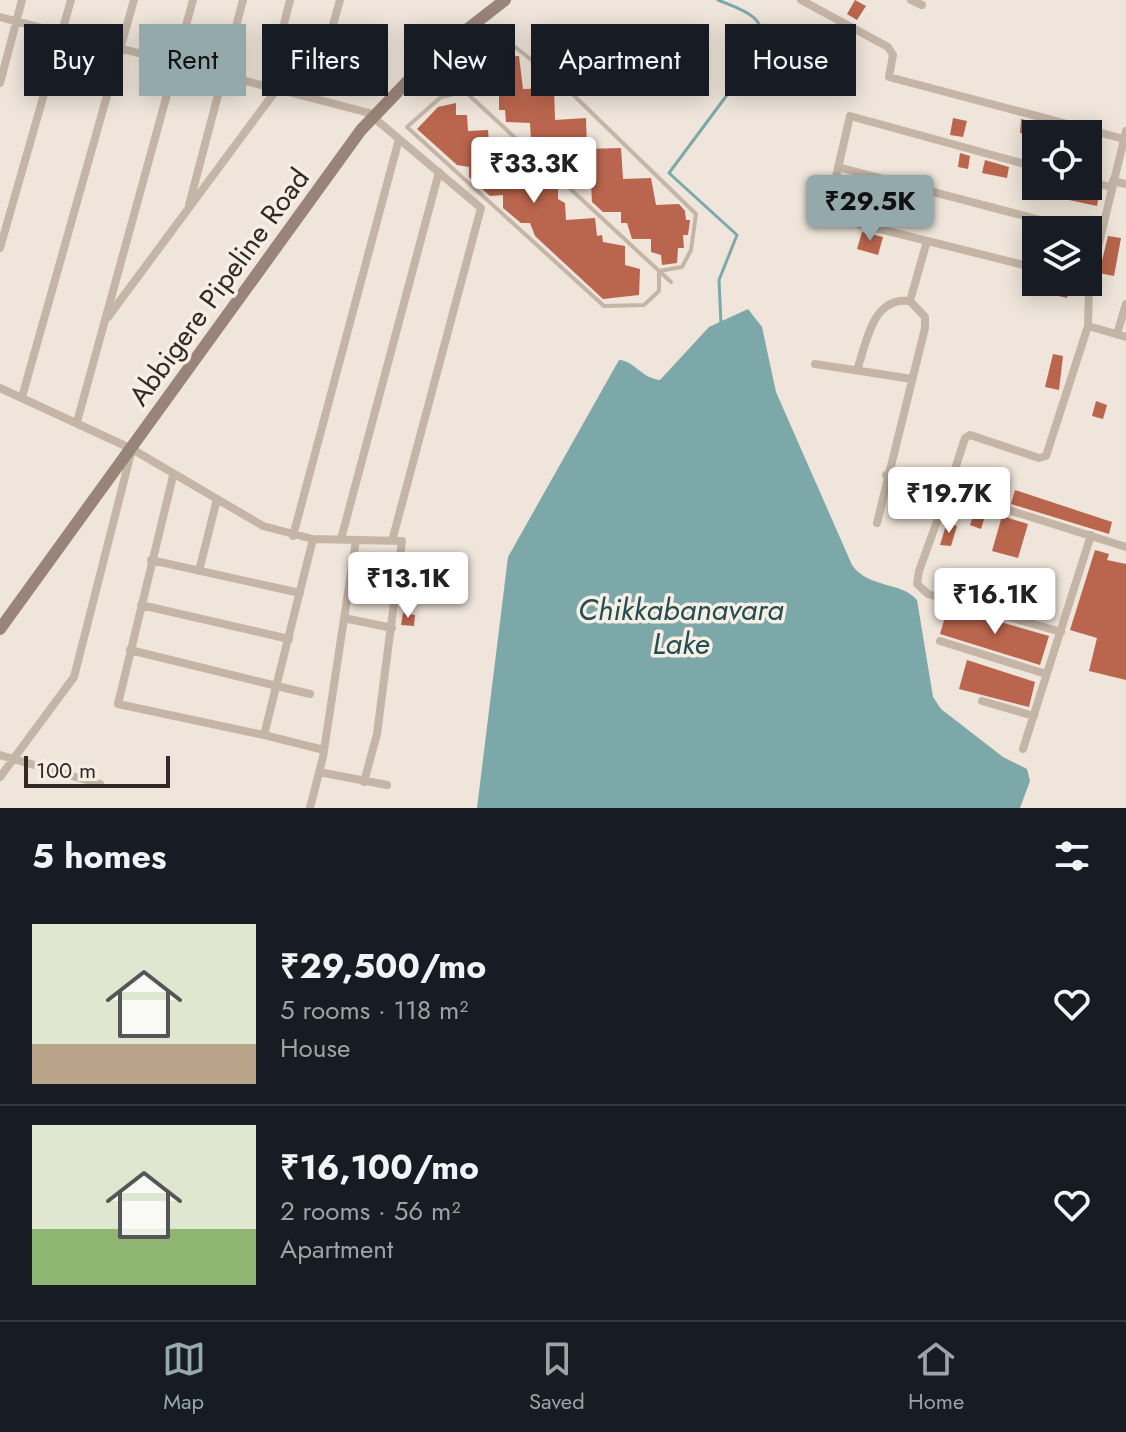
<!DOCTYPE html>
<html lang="en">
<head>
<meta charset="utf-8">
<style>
  body { margin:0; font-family:Jost,sans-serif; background:#242831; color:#f1f3f6; height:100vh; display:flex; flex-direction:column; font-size:30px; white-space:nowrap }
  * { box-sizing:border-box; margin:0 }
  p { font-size:26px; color:#9ea1a6 }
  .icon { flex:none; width:44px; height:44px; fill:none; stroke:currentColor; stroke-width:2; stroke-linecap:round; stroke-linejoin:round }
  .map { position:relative; height:808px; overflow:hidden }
  .side { display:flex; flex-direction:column; background:#171b24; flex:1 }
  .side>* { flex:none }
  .guide { position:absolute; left:24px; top:24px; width:1078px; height:72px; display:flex; gap:16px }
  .controls { position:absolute; left:1022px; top:120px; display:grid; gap:16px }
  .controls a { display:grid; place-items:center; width:80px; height:80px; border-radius:0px; background:#171b24; box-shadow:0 4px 20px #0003; font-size:40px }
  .scale { position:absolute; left:24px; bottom:20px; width:146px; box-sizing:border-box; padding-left:8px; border:4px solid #332a27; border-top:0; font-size:22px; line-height:28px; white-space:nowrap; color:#332a27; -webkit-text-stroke:6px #f7efe6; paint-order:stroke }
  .price { position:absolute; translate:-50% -68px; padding:0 18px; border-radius:8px; background:#fff; color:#222; font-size:26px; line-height:52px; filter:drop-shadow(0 2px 4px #0008) }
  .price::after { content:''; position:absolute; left:50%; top:48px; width:24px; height:18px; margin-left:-12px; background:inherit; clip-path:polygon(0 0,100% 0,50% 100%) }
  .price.on { background:#93a9ab; color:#111 }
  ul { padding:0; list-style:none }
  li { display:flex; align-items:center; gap:24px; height:200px; padding:0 32px }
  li+li { border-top:2px solid #363941 }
  li span { display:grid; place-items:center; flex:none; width:224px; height:160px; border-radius:0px; color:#555 }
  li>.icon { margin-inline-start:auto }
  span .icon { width:96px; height:96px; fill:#fffc; stroke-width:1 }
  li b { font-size:34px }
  h2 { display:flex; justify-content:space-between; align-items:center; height:96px; padding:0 32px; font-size:34px }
  .tag { padding:0 28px; border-radius:0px; background:#171b24; box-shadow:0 4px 20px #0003; font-size:28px; line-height:72px }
  .tag.on { background:#93a9ab; color:#111 }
  .dock { display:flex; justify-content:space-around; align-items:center; height:112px; border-top:2px solid #363941; background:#171b24; font-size:22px; color:#9ea1a6 }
  .dock a { display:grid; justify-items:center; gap:4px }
  .dock .on { color:#93a9ab }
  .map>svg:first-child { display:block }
  .water { fill:#7ca8a9 }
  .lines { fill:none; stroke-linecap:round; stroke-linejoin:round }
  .stream { stroke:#7ca8a9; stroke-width:3 }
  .building { fill:#ba654d }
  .service { stroke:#c5b5a7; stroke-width:4 }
  .minor { stroke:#c5b5a7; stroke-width:8 }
  .secondary { stroke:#998479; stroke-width:12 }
  .labels { text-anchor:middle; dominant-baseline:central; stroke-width:7; stroke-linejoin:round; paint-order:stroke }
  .street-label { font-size:28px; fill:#332a27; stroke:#f7efe6 }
  .water-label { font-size:30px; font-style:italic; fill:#214e50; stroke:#f7efe6 }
</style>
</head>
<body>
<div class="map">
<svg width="1126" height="808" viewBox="0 0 1126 808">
  <rect width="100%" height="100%" fill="#efe5da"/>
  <!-- water -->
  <path class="water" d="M748,309L762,327L776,392L852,565C869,589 901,581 917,600L933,697L941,709L1003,757L1027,769L1030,781L1020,808H477L508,557L619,360C635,361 641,378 660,380L709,327Z"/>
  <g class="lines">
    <!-- stream -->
    <path class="stream" d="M718,0C743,10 768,16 762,48L669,173L737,235L719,280L721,324"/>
  </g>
  <!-- building -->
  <path class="building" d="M855,0L866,6L857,20L847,14Z
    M519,56L523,89L554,88L555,120L586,118L587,149L621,148L623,179L651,178L656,205L679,204L685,211L686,220H690L688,235H683L684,248H678L677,263L662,265L661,255L651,252V239H632L627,223H621V212H603L592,202L591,184H574L573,170H567L566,153H539L538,139L531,140L530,123L506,122L505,110H499V94L474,93V80L470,81L476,59Z
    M456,103V115H467L468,131L488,130L489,143H497L498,159L523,158L524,171L533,170L534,187L558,186V199L565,203L566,220L595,218L597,236L602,235L603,242L625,246V265L640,269L639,295L603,299L535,236L530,223H521L503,208V195L490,196L469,177V167L457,165L417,129L438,107Z
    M953,118L967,121L963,137L950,135Z
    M1021,119L1034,122L1032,135L1020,133Z
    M960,153L970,156L968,169L958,167Z
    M985,160L1009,167L1007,178L982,173Z
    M1072,186L1100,191L1097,206L1069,200Z
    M1025,224L1036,226L1035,236L1023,234Z
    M862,232L883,237L878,255L857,249Z
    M1108,236L1121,238L1114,276L1099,273Z
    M1057,282H1071L1067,298L1054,295Z
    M1053,354L1063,356L1059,390L1045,387Z
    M1096,401L1107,405L1103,419L1092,416Z
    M1015,490L1112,522L1109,534L1011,504Z
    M976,507L987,510L981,529L970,525Z
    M1002,516L1028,524L1018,558L992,551Z
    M947,522L957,526L951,546L940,545Z
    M1095,550L1109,554L1107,560L1126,564V680L1089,671L1097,638L1070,630Z
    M966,584L978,587L975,596L963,593Z
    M948,607L1049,636L1040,665L940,634Z
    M403,613L415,615L414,626L401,625Z
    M967,660L1035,682L1029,707L959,689Z"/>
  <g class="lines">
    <!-- service -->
    <path class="service" d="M515,47L561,83L696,214L691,250L682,267L659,271V291L644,305L604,306L407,127L441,97L462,92L472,55Z
      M431,60L671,282"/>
    <!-- minor -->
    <path class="minor" d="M801,0L888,47L893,55L889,77L1124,139
      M911,0L922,5
      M0,17L377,115
      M0,83L22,0
      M268,87L290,0
      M313,96L340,0
      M373,117L481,208L392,541
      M1126,131L1089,285L1088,326L1046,456L1039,458L970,435L965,438L948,491L1126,547
      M838,167L1078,230
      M1036,167L850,116L827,216L1036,268
      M1088,181L1111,187
      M1113,181L1126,184
      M189,205L243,0
      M0,248L71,0
      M910,301L927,241
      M108,317L277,89
      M1088,326L1126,337
      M1117,334L1126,304
      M815,364L912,379
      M857,370C867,342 872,296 910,301L925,317V328L877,523
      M0,388L132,449L263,526L313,539L402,541L377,734L364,782
      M22,397L134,0
      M77,422L193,0
      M886,475L948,491L919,571L917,584L928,594L1061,632
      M173,476L118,704L264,735
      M293,536L399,139
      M313,539L264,735L324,750
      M341,539L439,172
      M151,560L300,593
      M199,571L217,499
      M141,605L289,639
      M344,618L392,628
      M940,641L1046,674
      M130,650L310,694
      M982,701L1034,716
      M1023,749L1091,535
      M0,755L100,784
      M319,772L387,785
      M0,777L74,677L131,453
      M310,808L323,757L356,540"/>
    <!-- secondary -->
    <path class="secondary" d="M0,629L361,130L429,59L505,0"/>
  </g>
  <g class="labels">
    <!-- street labels -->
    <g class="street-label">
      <text transform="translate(219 287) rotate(-54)">Abbigere Pipeline Road</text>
    </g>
    <!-- water labels -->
    <g class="water-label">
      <text x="681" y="609">Chikkabanavara<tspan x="681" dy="34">Lake</tspan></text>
    </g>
  </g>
</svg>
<div class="controls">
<a><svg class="icon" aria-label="locate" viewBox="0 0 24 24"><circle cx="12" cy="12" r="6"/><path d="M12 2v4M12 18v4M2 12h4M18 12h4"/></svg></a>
<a><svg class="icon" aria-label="layers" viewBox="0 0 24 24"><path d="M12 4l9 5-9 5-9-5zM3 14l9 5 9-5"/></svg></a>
</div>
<div class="scale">100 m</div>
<b class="price" style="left:534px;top:205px">₹33.3K</b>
<b class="price on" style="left:870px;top:243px">₹29.5K</b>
<b class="price" style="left:949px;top:535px">₹19.7K</b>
<b class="price" style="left:408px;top:620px">₹13.1K</b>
<b class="price" style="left:995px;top:636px">₹16.1K</b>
<div class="guide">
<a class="tag">Buy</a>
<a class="tag on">Rent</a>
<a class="tag">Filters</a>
<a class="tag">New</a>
<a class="tag">Apartment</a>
<a class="tag">House</a>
</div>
</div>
<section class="side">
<h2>5 homes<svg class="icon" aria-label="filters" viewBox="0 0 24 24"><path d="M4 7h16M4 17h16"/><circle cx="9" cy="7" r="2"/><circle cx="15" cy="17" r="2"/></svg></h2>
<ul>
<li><span style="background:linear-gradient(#dfe7d0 75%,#b9a48a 0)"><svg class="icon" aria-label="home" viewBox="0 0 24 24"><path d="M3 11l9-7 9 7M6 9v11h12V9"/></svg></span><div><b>₹29,500/mo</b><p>5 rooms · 118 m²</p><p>House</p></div><svg class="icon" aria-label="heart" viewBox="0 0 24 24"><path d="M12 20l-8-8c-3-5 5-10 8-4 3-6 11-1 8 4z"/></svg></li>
<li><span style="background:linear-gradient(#dfe7d0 65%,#8fb573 0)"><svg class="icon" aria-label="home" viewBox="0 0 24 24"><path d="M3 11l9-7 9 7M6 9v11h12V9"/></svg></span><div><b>₹16,100/mo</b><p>2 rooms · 56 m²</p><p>Apartment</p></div><svg class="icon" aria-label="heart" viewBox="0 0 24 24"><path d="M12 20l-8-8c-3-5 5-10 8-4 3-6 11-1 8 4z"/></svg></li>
</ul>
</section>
<nav class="dock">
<a class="on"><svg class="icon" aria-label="map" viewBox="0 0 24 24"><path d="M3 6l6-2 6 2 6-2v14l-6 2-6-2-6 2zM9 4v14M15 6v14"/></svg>Map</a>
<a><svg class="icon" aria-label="saved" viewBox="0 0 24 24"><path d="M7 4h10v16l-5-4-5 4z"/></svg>Saved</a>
<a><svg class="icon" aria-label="home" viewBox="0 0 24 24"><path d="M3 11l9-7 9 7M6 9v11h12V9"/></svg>Home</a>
</nav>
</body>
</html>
